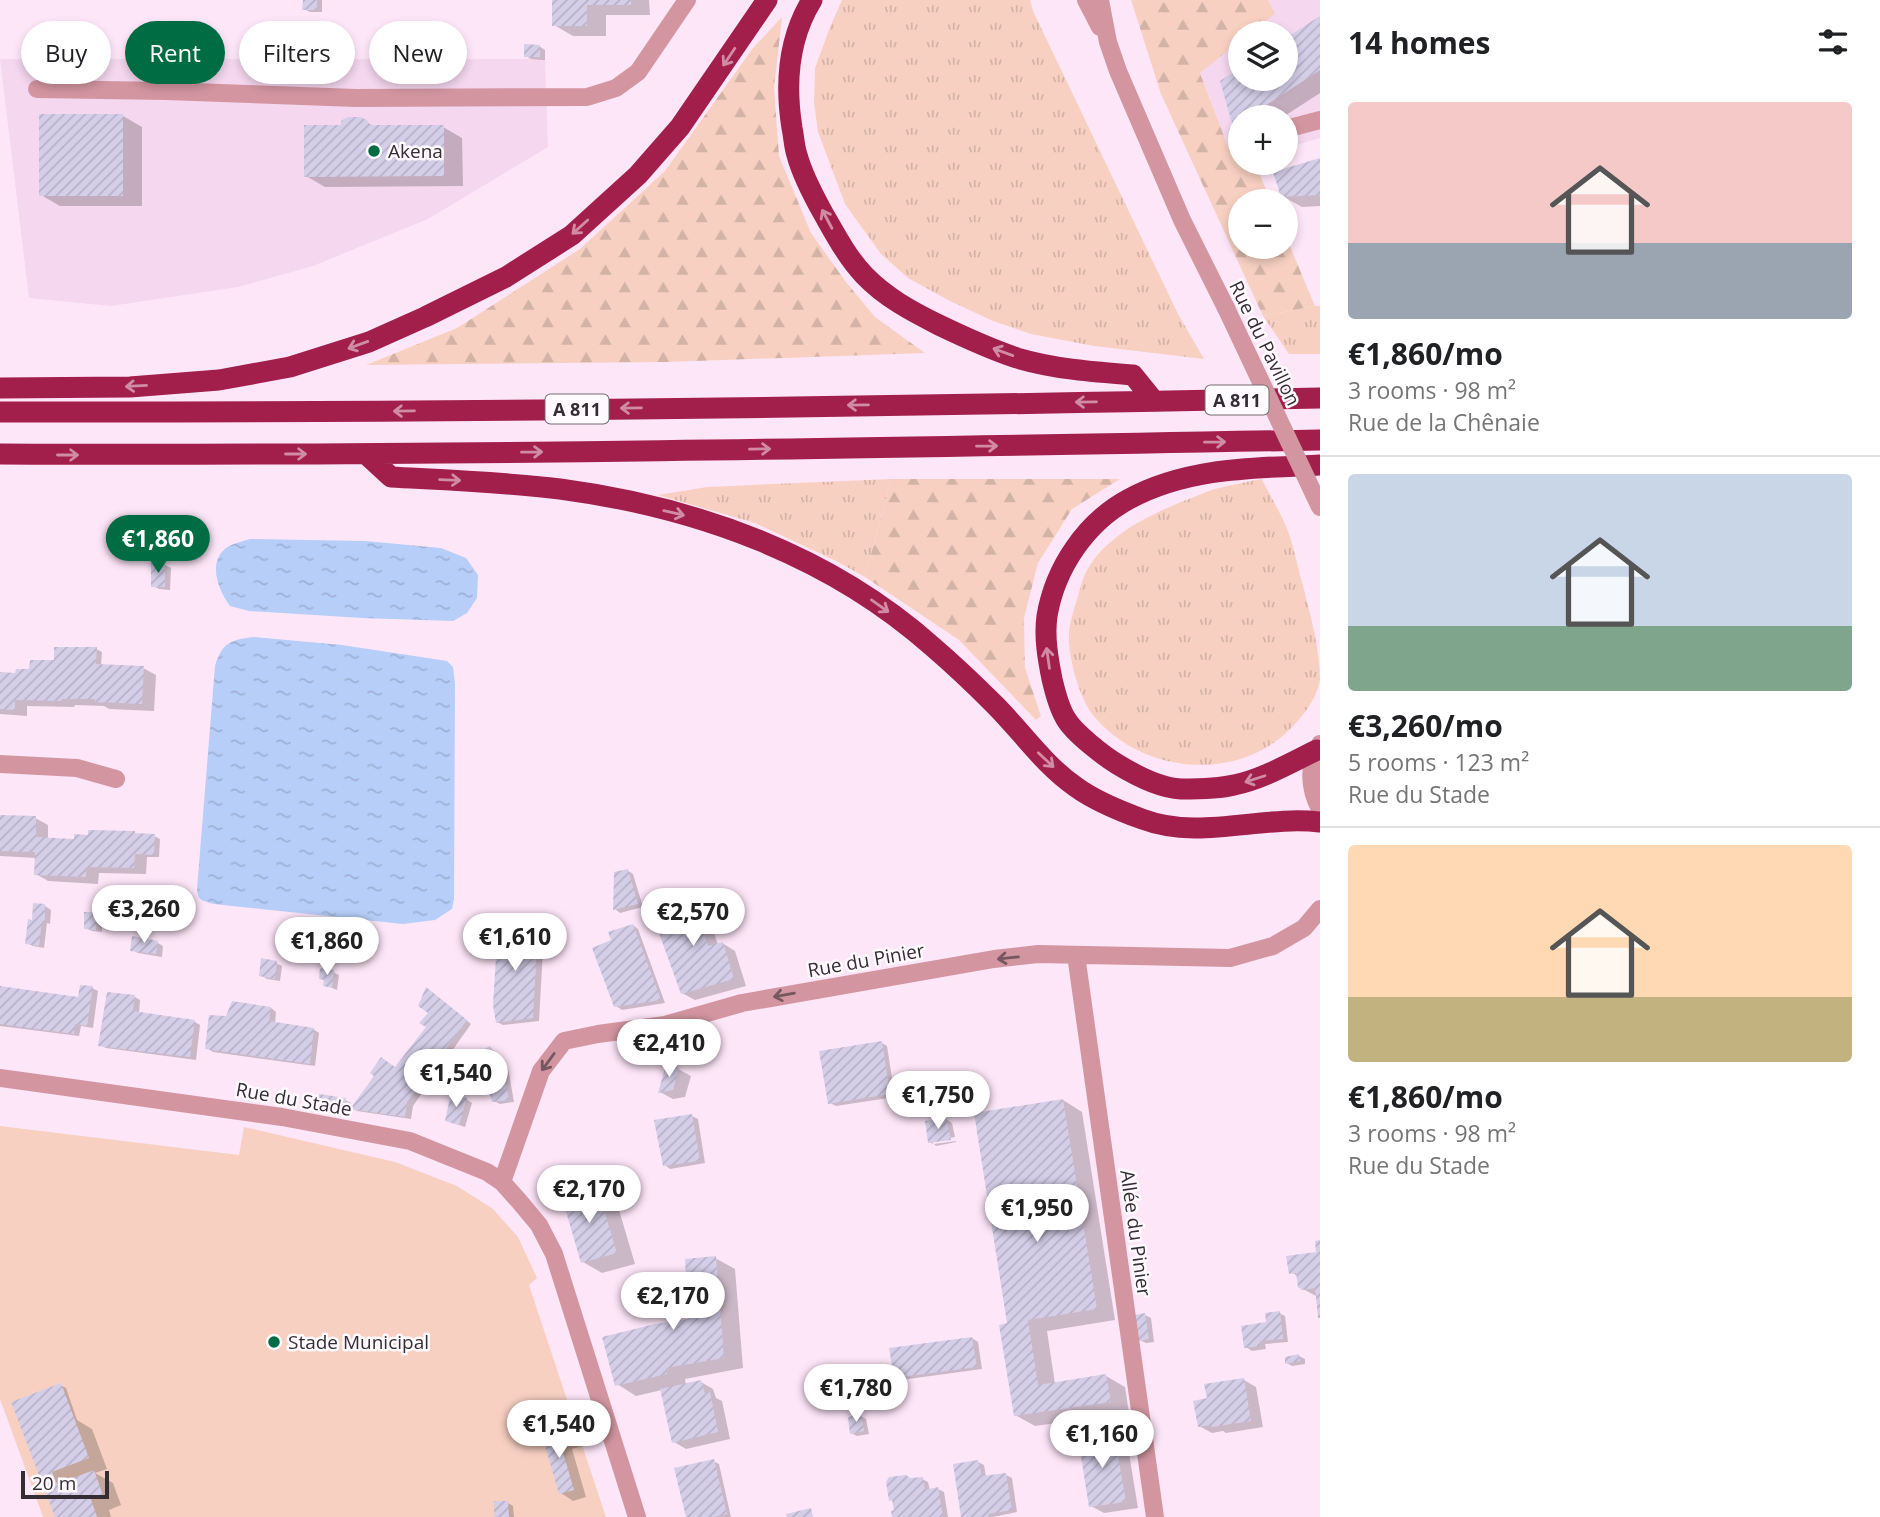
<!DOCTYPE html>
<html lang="en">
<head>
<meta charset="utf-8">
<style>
  body { margin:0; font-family:"Open Sans",sans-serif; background:#f6f6f6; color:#202124; height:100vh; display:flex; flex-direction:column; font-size:26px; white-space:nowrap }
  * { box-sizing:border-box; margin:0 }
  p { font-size:23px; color:#757577 }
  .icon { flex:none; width:38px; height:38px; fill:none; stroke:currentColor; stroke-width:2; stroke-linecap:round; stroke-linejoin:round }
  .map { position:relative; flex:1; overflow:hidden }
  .sheet { display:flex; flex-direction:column; background:#fff; width:560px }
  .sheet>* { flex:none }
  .guide { position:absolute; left:21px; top:21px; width:665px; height:63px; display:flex; gap:14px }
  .controls { position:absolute; left:1228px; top:21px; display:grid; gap:14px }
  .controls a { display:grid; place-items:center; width:70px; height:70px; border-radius:50%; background:#fff; box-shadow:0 4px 10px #0003; font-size:35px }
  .scale { position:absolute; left:21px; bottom:18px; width:88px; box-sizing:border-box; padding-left:7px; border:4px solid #352d34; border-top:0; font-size:19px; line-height:24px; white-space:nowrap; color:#352d34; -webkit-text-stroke:5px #fffafe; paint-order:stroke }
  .price { position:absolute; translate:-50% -60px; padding:0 16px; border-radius:24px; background:#fff; color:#222; font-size:23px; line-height:46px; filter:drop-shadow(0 2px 4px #0008) }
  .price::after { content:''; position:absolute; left:50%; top:42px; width:21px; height:16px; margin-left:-10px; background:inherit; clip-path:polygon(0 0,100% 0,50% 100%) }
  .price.on { background:#006c43; color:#fff }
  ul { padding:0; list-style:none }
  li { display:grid; align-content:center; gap:14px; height:371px; padding:0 28px }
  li+li { border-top:2px solid #e0e0e0 }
  li span { display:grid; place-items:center; height:217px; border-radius:7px; color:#555 }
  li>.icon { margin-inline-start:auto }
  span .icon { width:126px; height:126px; fill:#fffc; stroke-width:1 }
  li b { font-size:30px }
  h2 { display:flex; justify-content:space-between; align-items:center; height:84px; padding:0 28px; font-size:30px }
  .chip { padding:0 24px; border-radius:32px; background:#fff; box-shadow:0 4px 10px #0003; font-size:24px; line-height:63px }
  .chip.on { background:#006c43; color:#fff }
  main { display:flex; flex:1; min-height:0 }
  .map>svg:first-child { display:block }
  .built { fill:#f5d7ef }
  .grass { fill:url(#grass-tufts) }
  .forest { fill:url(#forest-firs) }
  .garden { fill:#f7d0c2 }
  .water { fill:url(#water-ripples) }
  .shadow { fill:#0003 }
  .building { fill:url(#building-hatch) }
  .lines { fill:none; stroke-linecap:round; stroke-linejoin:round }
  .minor { stroke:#d396a1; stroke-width:18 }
  .highway { stroke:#a21f4b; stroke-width:21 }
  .minor-bridge { stroke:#d396a1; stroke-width:18 }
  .oneway { stroke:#d08ca4 }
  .oneway2 { stroke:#745760 }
  .poi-dot { fill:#006c43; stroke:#fffafe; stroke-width:2.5 }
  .labels { text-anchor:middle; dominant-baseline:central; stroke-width:5; stroke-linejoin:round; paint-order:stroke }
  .shield { fill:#fffafe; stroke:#726a71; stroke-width:2 }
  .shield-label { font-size:18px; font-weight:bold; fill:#352d34 }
  .poi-label { font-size:19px; fill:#352d34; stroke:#fffafe; text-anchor:start }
  .street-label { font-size:19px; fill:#352d34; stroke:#fffafe }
</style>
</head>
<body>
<main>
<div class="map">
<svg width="1320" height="1517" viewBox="0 0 1320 1517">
  <defs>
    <pattern id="grass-tufts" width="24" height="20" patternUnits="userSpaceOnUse" patternTransform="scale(1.75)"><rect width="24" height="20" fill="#f7d0c2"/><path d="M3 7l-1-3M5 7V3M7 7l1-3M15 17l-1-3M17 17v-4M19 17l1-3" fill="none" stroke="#d4b3a7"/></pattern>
    <pattern id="forest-firs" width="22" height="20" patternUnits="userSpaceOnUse" patternTransform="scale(1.75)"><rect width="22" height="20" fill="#f7d0c2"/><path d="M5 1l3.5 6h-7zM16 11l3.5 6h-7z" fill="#d4b3a7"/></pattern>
    <pattern id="water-ripples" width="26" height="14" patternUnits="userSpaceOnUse" patternTransform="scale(1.75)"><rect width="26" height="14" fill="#b7cef8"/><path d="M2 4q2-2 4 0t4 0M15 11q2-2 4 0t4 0" fill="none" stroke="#9eb1d5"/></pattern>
    <pattern id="building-hatch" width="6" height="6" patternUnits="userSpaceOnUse" patternTransform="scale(1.75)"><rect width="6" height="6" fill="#d5cee8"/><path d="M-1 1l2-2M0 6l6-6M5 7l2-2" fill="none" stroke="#b7b1c8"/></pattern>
  </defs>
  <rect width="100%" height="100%" fill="#fee6f9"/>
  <!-- built -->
  <path class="built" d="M1268,0H1320V138L1286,148V117H1241V153L1229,149L1200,72L1241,40V79H1286V33H1250L1274,14Z
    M0,59H545L548,147L428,219L313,266L238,287L111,306L29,298Z"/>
  <!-- grass -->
  <path class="grass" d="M842,0H1030L1033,11L1178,314L1204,359L1094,346L1031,334L993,321L950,301L908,278L881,254L845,204L818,132L814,103L815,68L830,27Z
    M1315,306H1320V354H1289L1263,316Z
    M891,479L865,577L836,561L755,523L658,495L707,487Z
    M1262,479C1270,496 1281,513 1288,531C1294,547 1297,565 1302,582C1310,613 1320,648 1320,680C1316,701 1301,719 1286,733C1231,783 1139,772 1093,715C1079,697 1068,657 1069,635C1069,623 1074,610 1077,599C1080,590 1082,581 1085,574C1104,536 1149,515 1186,500C1195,497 1205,492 1215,489C1230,485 1246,482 1262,479Z"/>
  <!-- forest -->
  <path class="forest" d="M1131,0H1268L1275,14L1250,33H1241V40L1200,73L1229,149L1241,153V163H1255L1271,201H1241V247H1286V237L1315,306L1263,316L1161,94Z
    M782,17L774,88L779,156L811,233L846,282L875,317L925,353L667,362L366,365L457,328L580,249L665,171L753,48Z
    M891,479H1120L1072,509L1038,563L1024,618L1025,668L1041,716L1036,720L959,640L865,577Z"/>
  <!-- garden -->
  <path class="garden" d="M0,1126L239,1155L244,1127L395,1162L457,1186L493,1209L518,1237L537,1278L529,1285L606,1517H43L0,1399Z"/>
  <!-- water -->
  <path class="water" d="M250,539L365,541L441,548L466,558L478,575L477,598L467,613L453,621L362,618L249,611L230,606C218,590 206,560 229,546C235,543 243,541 250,539Z
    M253,637L342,645L447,661L453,667L455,684L454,899L452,909L435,920L403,924L214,904C203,901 198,901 197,889L215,666C222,643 230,640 253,637Z"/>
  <!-- shadow -->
  <path class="shadow" d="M249,0H322V12H310L304,9V0Z
    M554,0H649L650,15H606V36H573L554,25Z
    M1320,18V93L1283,117H1241V129L1234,126L1241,79H1286Z
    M539,46L545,50V60L531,59L526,56Z
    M123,116L142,127V206H60L41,195Z
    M361,119L375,127H443L462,138L463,186L325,187L306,176L343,127Z
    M1320,160V206L1302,207L1282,196Z
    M165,565L171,568L170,590L159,589L153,586Z
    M96,649L102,652L101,666L143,668L156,675L154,711L109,709L104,706L75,705L74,707L27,706V716L0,714V674L17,675L61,663Z
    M0,817L35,818L48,825V840H75L90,837L154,836L160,839L159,857H147L146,874L99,873L98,884L48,881L36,874V858L0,856Z
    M627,870L633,874L643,907L620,913L615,909Z
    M691,894L704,901L718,945L722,943L735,951L746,986L695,1000L682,993L675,928Z
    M45,906L51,910L50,924L47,923L44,948L33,946L27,943L33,922Z
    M96,914L102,918V932L92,931L86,928Z
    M633,925L638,929L665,1003L622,1010L616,1006L613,942Z
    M538,930L544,933L539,1021L503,1025L497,1022Z
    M133,938L158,943L163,946L162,957L138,953L132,950Z
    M276,963L282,966L280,981L267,979L261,975Z
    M333,972L339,975L337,990L325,985L326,981L321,978Z
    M0,988L80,999L92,988L98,991L93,1028L81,1026L79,1036L0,1026Z
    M432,992L471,1024L413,1106L411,1119L357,1111L352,1108L376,1076L396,1069L428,1027Z
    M135,997L140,1000L139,1014L195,1022L200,1025L196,1060L106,1048L100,1045Z
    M271,1008L276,1012L275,1024L313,1029L319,1033L315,1066L213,1052L207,1048L227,1018Z
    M882,1043L887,1046L895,1097L836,1106L830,1103Z
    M490,1048L496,1052L508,1068L514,1102L500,1104L494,1101Z
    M678,1069L691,1076L685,1097L673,1099L660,1092Z
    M466,1099L472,1103L465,1127L447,1121Z
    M345,1100L351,1103L350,1111L325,1107L319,1104Z
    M1063,1100L1082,1112L1115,1320L1047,1331L1055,1384L1106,1376L1125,1387L1129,1413L1035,1426L1015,1415L1009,1325Z
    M692,1116L698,1119L705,1163L670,1169L665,1165Z
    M946,1119L952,1123L955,1137L933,1141V1144L930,1142Z
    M956,1141V1142L936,1146L934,1144Z
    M597,1189L616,1200L635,1264L602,1273L583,1262Z
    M1318,1254L1316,1296L1303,1289L1299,1277L1291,1272Z
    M715,1258L735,1269L743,1368L685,1379L686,1385L701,1382L713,1389L716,1398L722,1401L730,1439L686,1449L674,1442L662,1390L636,1396L617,1384L690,1321Z
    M1279,1313L1285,1316L1288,1342L1265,1344L1266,1349L1252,1351L1246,1347Z
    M1145,1315L1151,1318L1154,1342L1146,1343L1140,1340Z
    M972,1338L978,1342L982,1369L901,1380L896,1377Z
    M1299,1356L1305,1359V1364L1292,1366L1287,1363Z
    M1244,1380L1256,1387L1263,1427L1226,1433L1223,1431L1212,1433L1199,1426L1210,1400Z
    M60,1385L66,1388L77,1420L92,1429L107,1469L95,1473L113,1483L121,1505L109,1510L111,1517H57L25,1434Z
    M861,1416L866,1419L869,1434L857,1436L851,1433Z
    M567,1430L580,1437L583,1446L572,1449L586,1497L573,1501L561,1493L544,1437Z
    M1114,1434L1127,1441L1138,1508L1104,1513L1091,1506Z
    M713,1461L719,1464L731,1517H687Z
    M978,1462L984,1465L986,1477L1006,1475L1012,1478L1017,1512L993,1517H962Z
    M922,1479L928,1482L930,1491L938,1489L944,1492L948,1517H894L896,1511L894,1501L891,1500L911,1480Z
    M508,1503L513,1506L514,1517H496Z"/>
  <!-- building -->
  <path class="building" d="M303,0H317V10H302Z
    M552,0H631V5H587V26H552Z
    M1320,16V70L1248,117H1241V122L1233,127L1220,81L1241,67V79H1286V38Z
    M524,44L540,45V57H524Z
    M39,114H123V196H39Z
    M348,117H361L368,121L369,125H444V176L304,177V125H341V121Z
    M1320,158V195L1281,197L1273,172Z
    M151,563H165V587H151Z
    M54,647H97L96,664L144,666L142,704L95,702V699H62L61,701L15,700V710L0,709V672L15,673L16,669H29L30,660H54Z
    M0,815L36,816V837L74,839V834L88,835V830L135,831V833L155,834L154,855L135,854L134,868L86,867V877L34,875L35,852L0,851Z
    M628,869L638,904L613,910L614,872Z
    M691,892L708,946L723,942L734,979L681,994L659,933L673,927L663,899Z
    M33,903L45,904V922L42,921L39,946L25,944L28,919L32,920Z
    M84,912H97L96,930L84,929Z
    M633,924L661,1000L614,1007L592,948L611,940L608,932Z
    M498,925L538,928L533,1018L496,1023L493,1005Z
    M132,936L158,941L156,954L130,951Z
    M261,958L277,961L275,979L259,976Z
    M320,968L334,970L332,988L323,986L324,980L319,979Z
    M80,985L93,986L87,1026L75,1024L74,1034L0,1024V986L78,997Z
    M426,987L467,1020L407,1102L405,1117L350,1109L374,1076L370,1073L381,1057L395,1067L426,1027L419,1023L428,1013L418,1006Z
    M107,992L135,995L133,1011L195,1020L190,1057L98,1046Z
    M232,1001L271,1007L269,1021L314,1028L310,1064L205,1049L209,1015L226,1016Z
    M882,1041L890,1094L828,1104L819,1051Z
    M490,1046L502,1063L509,1100L492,1102L484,1074L470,1057Z
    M666,1064L679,1068L673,1090L658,1093Z
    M451,1093L467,1098L459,1125L445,1121Z
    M319,1094L346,1098L345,1108L317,1105Z
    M1063,1099L1097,1309L1028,1320L1038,1385L1106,1374L1111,1402L1014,1416L999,1325L1007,1323L974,1113Z
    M692,1114L700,1161L663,1166L654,1120Z
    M946,1118L951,1140L928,1143L925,1121Z
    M597,1187L617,1253L581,1263L562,1198Z
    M1320,1240V1318H1318L1315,1288L1302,1290L1298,1287L1296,1273L1289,1274L1286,1256L1316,1252L1315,1241Z
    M716,1256L724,1358L666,1368L667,1374L615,1386L602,1337L655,1324L688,1319L685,1259Z
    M1280,1311L1283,1339L1260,1341L1261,1346L1244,1348L1241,1326L1266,1322L1265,1313Z
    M1145,1313L1149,1339L1139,1341L1135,1315Z
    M972,1337L977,1367L894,1378L889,1348Z
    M1299,1354L1300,1361L1285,1364V1357Z
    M1244,1378L1251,1421L1212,1427L1211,1425L1198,1427L1193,1401L1207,1398L1204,1384Z
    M701,1380L705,1394L710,1392L718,1432L672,1443L660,1389Z
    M61,1383L89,1458L52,1472L57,1484L94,1470L103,1495L91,1499L97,1517H55L11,1402Z
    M861,1414L864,1431L850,1434L848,1417Z
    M567,1428L571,1439L560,1442L574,1490L559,1494L542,1436Z
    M1114,1432L1126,1502L1089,1507L1078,1438Z
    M714,1459L727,1514L712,1517H686L674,1468Z
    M978,1460L982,1476L1006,1473L1012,1510L988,1514L989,1517H961L953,1464Z
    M906,1475L910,1478L923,1477L925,1490L938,1487L943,1517H892L891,1511L894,1510L892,1500L889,1501L886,1482L889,1477Z
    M494,1501H508L509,1517H494Z
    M811,1508L813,1517H787L786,1514Z"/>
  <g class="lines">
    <!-- minor -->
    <path class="minor" d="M1086,0L1100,27
      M1100,0L1108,42L1118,71L1182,220L1226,308
      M37,89L166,91L356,98L587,97L616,88L638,72L687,0
      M1286,129L1320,120
      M1320,744C1308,766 1309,788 1320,809
      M0,764L77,768L116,779
      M1076,955L1155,1517
      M0,1078L282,1117L410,1141L487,1172L502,1182L519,1201L539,1225L554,1254L637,1517
      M502,1182L541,1071L564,1041L598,1034L665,1025L742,1003L994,959L1038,954L1230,958L1273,946L1304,928L1320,909"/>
    <!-- highway -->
    <path class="highway" d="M812,0C788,39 785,84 792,128C794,137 794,146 797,155C802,174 813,195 823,213C835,234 847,257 864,275C885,297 911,311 939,325C964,337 990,349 1017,358C1054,369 1094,372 1133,375L1154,401
      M0,388L130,387L219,380L290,367L369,342L425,317L506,277L572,235L638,175L680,127L767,0
      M0,412C440,413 880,407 1320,398
      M0,454C440,456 880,448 1320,440
      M366,454L391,477C447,480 504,482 560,489C696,507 830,555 933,647C954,665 975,685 995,705C1022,732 1044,765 1076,787C1095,801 1120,811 1142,819C1200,841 1261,815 1320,822
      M1317,750C1290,763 1263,779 1234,785C1218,789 1198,789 1181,789C1160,788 1135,775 1117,764C1104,756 1074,733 1066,719C1059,708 1055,692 1052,679C1048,659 1044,637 1047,616C1055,568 1086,522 1129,499C1188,467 1255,468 1320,465"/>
    <!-- minor-bridge -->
    <path class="minor-bridge" d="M1226,308L1320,507"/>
  </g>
  <!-- one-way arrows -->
  <defs><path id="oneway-shaft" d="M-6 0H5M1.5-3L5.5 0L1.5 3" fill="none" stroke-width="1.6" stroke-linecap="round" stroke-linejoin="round" transform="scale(1.75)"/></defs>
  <g class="oneway">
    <use href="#oneway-shaft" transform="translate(729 57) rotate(124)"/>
    <use href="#oneway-shaft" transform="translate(827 219) rotate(-118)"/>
    <use href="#oneway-shaft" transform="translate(580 227) rotate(138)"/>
    <use href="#oneway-shaft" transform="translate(358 345) rotate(160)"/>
    <use href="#oneway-shaft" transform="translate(1003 352) rotate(-160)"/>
    <use href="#oneway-shaft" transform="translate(136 386) rotate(177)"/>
    <use href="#oneway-shaft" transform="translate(1086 402) rotate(179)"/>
    <use href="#oneway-shaft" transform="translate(858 405) rotate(179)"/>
    <use href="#oneway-shaft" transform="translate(631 408) rotate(179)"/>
    <use href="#oneway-shaft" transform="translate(404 411) rotate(179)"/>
    <use href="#oneway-shaft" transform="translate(1215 442) rotate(-1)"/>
    <use href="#oneway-shaft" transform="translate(987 446) rotate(-1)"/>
    <use href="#oneway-shaft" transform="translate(760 449) rotate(-1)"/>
    <use href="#oneway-shaft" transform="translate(532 452) rotate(-1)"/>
    <use href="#oneway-shaft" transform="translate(296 454)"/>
    <use href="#oneway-shaft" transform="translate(68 455)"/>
    <use href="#oneway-shaft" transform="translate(450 480) rotate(2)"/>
    <use href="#oneway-shaft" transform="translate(674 513) rotate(13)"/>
    <use href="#oneway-shaft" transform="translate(880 606) rotate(35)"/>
    <use href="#oneway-shaft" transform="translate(1048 658) rotate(-98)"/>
    <use href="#oneway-shaft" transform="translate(1046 760) rotate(43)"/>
    <use href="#oneway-shaft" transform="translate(1255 779) rotate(162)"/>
  </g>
  <g class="oneway2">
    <use href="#oneway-shaft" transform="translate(1008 958) rotate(174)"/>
    <use href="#oneway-shaft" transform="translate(784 995) rotate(170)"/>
    <use href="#oneway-shaft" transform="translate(548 1062) rotate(126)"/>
  </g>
  <!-- markers -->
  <g class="poi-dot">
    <circle cx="374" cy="151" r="7"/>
    <circle cx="274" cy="1342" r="7"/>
  </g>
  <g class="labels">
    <!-- shield labels -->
    <g class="shield">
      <rect x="1205.5" y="385.5" width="63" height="29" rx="5"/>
      <rect x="545.5" y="394.5" width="63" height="29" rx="5"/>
    </g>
    <g class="shield-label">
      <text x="1237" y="400">A 811</text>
      <text x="577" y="409">A 811</text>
    </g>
    <!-- poi labels -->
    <g class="poi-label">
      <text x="388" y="151">Akena</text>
      <text x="288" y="1342">Stade Municipal</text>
    </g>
    <!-- street labels -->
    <g class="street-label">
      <text transform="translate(1265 343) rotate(64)">Rue du Pavillon</text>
      <text transform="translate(866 960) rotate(-10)">Rue du Pinier</text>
      <text transform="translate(294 1099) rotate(10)">Rue du Stade</text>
      <text transform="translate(1136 1233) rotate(82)">Allée du Pinier</text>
    </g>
  </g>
</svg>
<div class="controls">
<a><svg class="icon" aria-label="layers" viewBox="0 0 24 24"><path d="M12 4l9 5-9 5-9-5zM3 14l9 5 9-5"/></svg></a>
<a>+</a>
<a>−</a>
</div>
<div class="scale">20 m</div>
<b class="price on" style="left:158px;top:575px">€1,860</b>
<b class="price" style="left:144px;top:945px">€3,260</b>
<b class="price" style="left:693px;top:948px">€2,570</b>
<b class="price" style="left:515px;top:973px">€1,610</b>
<b class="price" style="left:327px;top:977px">€1,860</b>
<b class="price" style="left:669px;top:1079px">€2,410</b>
<b class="price" style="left:456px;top:1109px">€1,540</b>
<b class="price" style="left:938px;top:1131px">€1,750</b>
<b class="price" style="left:589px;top:1225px">€2,170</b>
<b class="price" style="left:1037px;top:1244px">€1,950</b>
<b class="price" style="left:673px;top:1332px">€2,170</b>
<b class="price" style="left:856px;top:1424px">€1,780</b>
<b class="price" style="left:559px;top:1460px">€1,540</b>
<b class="price" style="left:1102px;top:1470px">€1,160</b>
<div class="guide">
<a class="chip">Buy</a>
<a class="chip on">Rent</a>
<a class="chip">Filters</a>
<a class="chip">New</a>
</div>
</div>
<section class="sheet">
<h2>14 homes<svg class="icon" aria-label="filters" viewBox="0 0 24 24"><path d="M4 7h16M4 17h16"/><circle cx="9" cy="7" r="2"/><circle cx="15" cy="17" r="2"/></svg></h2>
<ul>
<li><span style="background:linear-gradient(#f6c9c9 65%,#9aa5b1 0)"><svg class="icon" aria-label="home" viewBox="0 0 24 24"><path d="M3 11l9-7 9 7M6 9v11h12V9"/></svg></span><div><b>€1,860/mo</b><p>3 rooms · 98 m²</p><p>Rue de la Chênaie</p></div></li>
<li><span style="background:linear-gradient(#c9d6e8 70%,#7fa58c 0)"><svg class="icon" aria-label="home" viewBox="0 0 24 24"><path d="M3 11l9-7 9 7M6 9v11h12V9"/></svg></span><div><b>€3,260/mo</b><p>5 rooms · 123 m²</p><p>Rue du Stade</p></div></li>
<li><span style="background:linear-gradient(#ffd9b3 70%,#c2b280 0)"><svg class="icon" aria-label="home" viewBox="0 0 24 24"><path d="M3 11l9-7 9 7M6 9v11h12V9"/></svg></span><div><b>€1,860/mo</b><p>3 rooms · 98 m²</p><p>Rue du Stade</p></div></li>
</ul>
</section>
</main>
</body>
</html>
